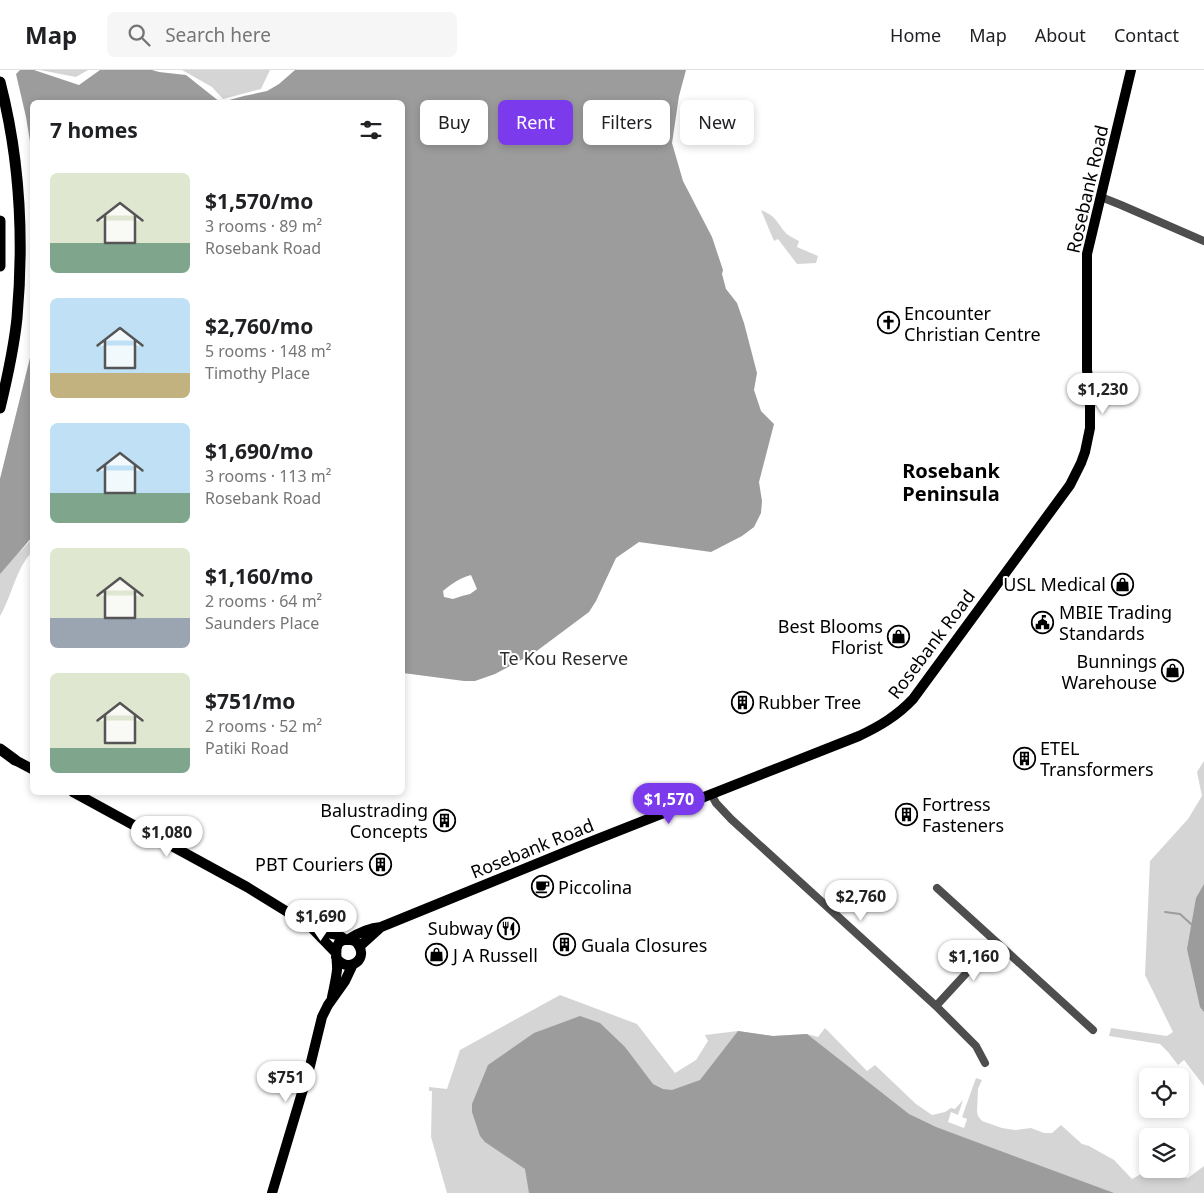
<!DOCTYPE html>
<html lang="en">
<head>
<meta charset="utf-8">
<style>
  body { margin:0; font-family:"Noto Sans",sans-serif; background:#f6f6f6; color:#202124; height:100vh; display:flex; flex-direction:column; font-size:19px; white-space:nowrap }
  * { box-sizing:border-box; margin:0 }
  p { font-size:16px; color:#757577 }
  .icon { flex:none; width:28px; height:28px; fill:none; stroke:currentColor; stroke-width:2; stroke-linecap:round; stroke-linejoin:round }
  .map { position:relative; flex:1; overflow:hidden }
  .side { position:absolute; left:30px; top:30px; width:375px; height:695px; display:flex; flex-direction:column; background:#fff; border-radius:8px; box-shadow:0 2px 8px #0003 }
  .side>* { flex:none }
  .top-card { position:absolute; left:420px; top:30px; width:475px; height:45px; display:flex; gap:10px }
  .fabs { position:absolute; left:1139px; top:998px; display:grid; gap:10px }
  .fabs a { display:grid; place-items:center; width:50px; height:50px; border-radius:8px; background:#fff; box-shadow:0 2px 8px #0003; font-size:25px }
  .price { position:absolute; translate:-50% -42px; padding:0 11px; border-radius:18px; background:#fff; color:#222; font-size:16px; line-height:32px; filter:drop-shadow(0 1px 2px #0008) }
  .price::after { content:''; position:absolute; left:50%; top:30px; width:15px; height:11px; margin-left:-8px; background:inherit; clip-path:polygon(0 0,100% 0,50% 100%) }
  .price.on { background:#7c3aed; color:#fff }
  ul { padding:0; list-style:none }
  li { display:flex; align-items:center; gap:15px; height:125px; padding:0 20px }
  li span { display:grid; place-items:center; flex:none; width:140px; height:100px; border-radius:8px; color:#555 }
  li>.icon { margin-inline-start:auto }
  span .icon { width:60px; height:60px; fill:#fffc; stroke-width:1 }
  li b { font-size:21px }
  h2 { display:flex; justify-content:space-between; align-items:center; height:60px; padding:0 20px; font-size:21px }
  .pill { padding:0 18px; border-radius:8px; background:#fff; box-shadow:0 2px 8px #0003; font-size:18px; line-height:45px }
  .pill.on { background:#7c3aed; color:#fff }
  header { display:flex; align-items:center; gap:30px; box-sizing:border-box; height:70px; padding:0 25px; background:#fff; border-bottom:1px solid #e0e0e0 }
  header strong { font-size:24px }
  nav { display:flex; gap:28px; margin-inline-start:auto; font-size:18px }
  .search { width:350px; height:45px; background:#f6f6f6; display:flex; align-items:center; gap:12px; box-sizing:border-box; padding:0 18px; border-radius:8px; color:#757577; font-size:19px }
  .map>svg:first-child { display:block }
  .green { fill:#d5d5d5 }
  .water { fill:#9c9c9c; fill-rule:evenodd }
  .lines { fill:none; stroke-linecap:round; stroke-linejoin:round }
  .stream { stroke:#9c9c9c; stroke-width:2 }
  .minor { stroke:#4e4e4e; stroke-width:8 }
  .major { stroke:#000; stroke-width:10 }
  .highway { stroke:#000; stroke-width:11 }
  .labels { text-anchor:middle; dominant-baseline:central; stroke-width:4; stroke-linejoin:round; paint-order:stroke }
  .street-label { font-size:18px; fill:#000; stroke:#fff }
  .poi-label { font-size:18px; fill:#000; stroke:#fff; text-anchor:start }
  .park-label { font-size:18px; fill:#2c2c2c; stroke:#fff }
  .quarter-label { font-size:20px; font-weight:bold; fill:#000; stroke:#fff }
</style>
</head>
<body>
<header>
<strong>Map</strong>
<div class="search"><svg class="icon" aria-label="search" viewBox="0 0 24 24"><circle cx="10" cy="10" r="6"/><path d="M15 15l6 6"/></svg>Search here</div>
<nav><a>Home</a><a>Map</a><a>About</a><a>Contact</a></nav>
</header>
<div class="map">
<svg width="1204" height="1123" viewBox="0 0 1204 1123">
  <rect width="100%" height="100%" fill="#fff"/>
  <!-- green -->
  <path class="green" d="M40,0H88L76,7Z
    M182,0H270L261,19L223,29L212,17Z
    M761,140C776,146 776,151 785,162C788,166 794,168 799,171L797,177L818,186L816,193L797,194L778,169L774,171Z
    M32,272V467L17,485L32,469V482C16,498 12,526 0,546V409L31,284Z
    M1204,691V1016L1184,990L1178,995L1168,982L1160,974L1109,966L1111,958L1167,966L1173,962L1145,905L1150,791L1188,749L1202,726L1197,702Z
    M560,925L637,954L675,1003L696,990L708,971L705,965L738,961L773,966L807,964L818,967L825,958L867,1001L875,995L916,1034L932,1045L945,1042L951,1038L955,1039L963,1030L958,1045L951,1042L948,1052L964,1058L967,1049L962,1047L976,1008L982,1010L978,1019L977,1041L978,1046L982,1051L1002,1058L1015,1060L1031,1058L1044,1063H1052L1061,1055L1082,1074L1089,1076L1114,1090L1132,1109L1141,1104H1157L1188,1108L1204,1096V1123H447L431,1067L432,1021H429V1017L447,1019L460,980Z"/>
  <!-- water -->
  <path class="water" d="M20,0H34L79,15L100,0H152L159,2L186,5L220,32H32V84L26,47L16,4Z
    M295,0H686L679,26L672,73L683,111L712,167L723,200L722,204L726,219L737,233L744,253L757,303L754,320L761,341L774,354L759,412L762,431L761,443L754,457L742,466L711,482L639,472L616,488L596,531L589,542L534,583L495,604L475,611H464L403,603L402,32H222L244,26L267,21L279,14ZM471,505L477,519L470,524L462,526L453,529L444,527L443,521C451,514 460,508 471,505Z
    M32,272V467L0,504V409L31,284Z
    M1204,814V942L1200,937L1187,879L1196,828Z
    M580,946L600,953L625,977L653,1014L663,1019L672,1020L700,1010L738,961L773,966L807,964L909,1044L936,1057L1114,1123H529L525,1099L485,1072L480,1066L472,1042V1034L488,995L534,963Z"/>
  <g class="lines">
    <!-- stream -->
    <path class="stream" d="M1165,842L1180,844L1191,854"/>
    <!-- minor -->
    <path class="minor" d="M1101,127L1121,135L1204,171
      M711,724L716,733L731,749L936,936L976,976L985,993
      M937,818L1093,960
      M936,936L995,872"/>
    <!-- major -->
    <path class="major" d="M15,690L32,699
      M73,722L247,817L307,854L332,864L340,866L346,870
      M310,856L336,883
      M347,870C358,863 368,858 381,857L585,774L859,666C880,656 897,646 913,629L1070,415L1081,393L1085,382L1090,358V322L1087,300V184L1131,0
      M360,876L381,857
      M332,927C334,918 336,909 337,900C338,890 330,867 350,870C354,870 357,872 359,876C368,891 346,904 336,887
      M272,1123L310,996L322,947L328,935L345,911L353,894"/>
    <!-- highway -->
    <path class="highway" d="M0,12C20,89 24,169 17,248C14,277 7,309 0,338
      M0,151V196
      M0,679L15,690"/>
  </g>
  <!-- icons -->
  <defs>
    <symbol id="church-ring" viewBox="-11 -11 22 22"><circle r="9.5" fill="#fff" stroke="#000" stroke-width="1.5"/><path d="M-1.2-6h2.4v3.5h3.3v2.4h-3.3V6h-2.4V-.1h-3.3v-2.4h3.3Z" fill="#000"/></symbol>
    <symbol id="shop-ring" viewBox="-11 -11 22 22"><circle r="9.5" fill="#fff" stroke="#000" stroke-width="1.5"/><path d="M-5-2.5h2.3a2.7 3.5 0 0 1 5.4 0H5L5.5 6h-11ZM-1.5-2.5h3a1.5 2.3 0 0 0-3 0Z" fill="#000"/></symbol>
    <symbol id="civic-ring" viewBox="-11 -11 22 22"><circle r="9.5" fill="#fff" stroke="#000" stroke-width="1.5"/><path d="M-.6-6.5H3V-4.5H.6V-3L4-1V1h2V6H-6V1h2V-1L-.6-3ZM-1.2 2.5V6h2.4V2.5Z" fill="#000"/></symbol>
    <symbol id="building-ring" viewBox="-11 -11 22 22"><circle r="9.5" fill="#fff" stroke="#000" stroke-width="1.5"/><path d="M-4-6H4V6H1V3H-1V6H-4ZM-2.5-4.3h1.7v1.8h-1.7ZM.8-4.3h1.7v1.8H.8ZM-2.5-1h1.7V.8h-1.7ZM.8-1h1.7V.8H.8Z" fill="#000"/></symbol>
    <symbol id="cafe-ring" viewBox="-11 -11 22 22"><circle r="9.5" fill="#fff" stroke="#000" stroke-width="1.5"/><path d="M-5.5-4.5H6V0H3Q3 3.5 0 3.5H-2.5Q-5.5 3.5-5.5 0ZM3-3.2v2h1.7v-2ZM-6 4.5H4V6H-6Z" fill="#000"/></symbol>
    <symbol id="restaurant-ring" viewBox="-11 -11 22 22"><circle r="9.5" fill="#fff" stroke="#000" stroke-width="1.5"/><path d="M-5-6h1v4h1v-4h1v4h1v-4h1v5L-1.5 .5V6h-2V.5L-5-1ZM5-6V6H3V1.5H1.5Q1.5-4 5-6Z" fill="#000"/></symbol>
  </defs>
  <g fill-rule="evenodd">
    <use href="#church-ring" x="876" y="240" width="25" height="25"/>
    <use href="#shop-ring" x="1110" y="502" width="25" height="25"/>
    <use href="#civic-ring" x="1030" y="540" width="25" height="25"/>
    <use href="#shop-ring" x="886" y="554" width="25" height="25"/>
    <use href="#shop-ring" x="1160" y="588" width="25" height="25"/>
    <use href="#building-ring" x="730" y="620" width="25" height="25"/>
    <use href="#building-ring" x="1012" y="676" width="25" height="25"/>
    <use href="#building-ring" x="894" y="732" width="25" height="25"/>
    <use href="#building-ring" x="432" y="738" width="25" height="25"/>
    <use href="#building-ring" x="368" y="782" width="25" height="25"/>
    <use href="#cafe-ring" x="530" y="804" width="25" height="25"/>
    <use href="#restaurant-ring" x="496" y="846" width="25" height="25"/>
    <use href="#building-ring" x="552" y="862" width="25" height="25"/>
    <use href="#shop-ring" x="424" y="872" width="25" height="25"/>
  </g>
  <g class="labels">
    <!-- street labels -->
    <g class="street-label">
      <text transform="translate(1087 119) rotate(-77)">Rosebank Road</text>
      <text transform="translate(931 574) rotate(-53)">Rosebank Road</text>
      <text transform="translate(532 778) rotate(-22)">Rosebank Road</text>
    </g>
    <!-- poi labels -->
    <g class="poi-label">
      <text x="904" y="243">Encounter<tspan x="904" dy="21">Christian Centre</tspan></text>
      <text x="1106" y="514" text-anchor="end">USL Medical</text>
      <text x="1059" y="542">MBIE Trading<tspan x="1059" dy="21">Standards</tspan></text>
      <text x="883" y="556" text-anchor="end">Best Blooms<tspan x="883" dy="21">Florist</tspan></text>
      <text x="1157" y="591" text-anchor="end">Bunnings<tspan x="1157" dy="21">Warehouse</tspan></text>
      <text x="758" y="632">Rubber Tree</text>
      <text x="1040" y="678">ETEL<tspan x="1040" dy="21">Transformers</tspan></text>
      <text x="922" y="734">Fortress<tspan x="922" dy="21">Fasteners</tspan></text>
      <text x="428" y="740" text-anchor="end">Balustrading<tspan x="428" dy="21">Concepts</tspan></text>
      <text x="364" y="794" text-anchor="end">PBT Couriers</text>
      <text x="558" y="817">Piccolina</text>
      <text x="493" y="858" text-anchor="end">Subway</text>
      <text x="581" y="875">Guala Closures</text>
      <text x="453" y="885">J A Russell</text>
    </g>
    <!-- park labels -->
    <g class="park-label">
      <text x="564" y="588">Te Kou Reserve</text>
    </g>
    <!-- quarter labels -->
    <g class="quarter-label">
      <text x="951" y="400">Rosebank<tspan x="951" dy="23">Peninsula</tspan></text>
    </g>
  </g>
</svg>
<div class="fabs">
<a><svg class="icon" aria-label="locate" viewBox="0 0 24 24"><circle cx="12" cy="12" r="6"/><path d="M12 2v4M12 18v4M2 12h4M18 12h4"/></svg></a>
<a><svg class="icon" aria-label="layers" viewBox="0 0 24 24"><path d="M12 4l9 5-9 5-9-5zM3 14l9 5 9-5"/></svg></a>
</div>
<b class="price" style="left:1103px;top:345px">$1,230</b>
<b class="price on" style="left:669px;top:755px">$1,570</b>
<b class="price" style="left:167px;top:788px">$1,080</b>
<b class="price" style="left:861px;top:852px">$2,760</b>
<b class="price" style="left:321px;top:872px">$1,690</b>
<b class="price" style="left:974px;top:912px">$1,160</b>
<b class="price" style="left:286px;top:1033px">$751</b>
<div class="top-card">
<a class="pill">Buy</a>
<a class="pill on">Rent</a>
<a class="pill">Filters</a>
<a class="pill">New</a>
</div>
<section class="side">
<h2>7 homes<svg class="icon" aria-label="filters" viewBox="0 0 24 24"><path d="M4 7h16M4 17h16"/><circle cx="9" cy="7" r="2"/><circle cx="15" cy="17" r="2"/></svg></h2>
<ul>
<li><span style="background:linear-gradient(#dfe7d0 70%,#7fa58c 0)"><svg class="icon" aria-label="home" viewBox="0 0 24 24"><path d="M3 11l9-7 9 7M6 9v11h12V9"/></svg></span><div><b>$1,570/mo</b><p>3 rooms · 89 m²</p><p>Rosebank Road</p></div></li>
<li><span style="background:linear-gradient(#bfe0f5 75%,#c2b280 0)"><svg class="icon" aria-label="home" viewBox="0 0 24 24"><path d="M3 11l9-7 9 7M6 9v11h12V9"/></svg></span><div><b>$2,760/mo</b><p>5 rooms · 148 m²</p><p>Timothy Place</p></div></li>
<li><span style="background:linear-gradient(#bfe0f5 70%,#7fa58c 0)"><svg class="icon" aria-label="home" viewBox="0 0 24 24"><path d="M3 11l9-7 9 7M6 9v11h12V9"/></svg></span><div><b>$1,690/mo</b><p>3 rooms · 113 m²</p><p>Rosebank Road</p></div></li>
<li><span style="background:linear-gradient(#dfe7d0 70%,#9aa5b1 0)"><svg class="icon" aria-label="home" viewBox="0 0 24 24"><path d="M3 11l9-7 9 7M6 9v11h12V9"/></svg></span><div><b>$1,160/mo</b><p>2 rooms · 64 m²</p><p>Saunders Place</p></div></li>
<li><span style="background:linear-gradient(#dfe7d0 75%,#7fa58c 0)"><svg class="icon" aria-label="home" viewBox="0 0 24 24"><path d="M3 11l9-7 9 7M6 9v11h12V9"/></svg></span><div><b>$751/mo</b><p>2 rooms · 52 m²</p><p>Patiki Road</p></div></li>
</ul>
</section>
</div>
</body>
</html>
